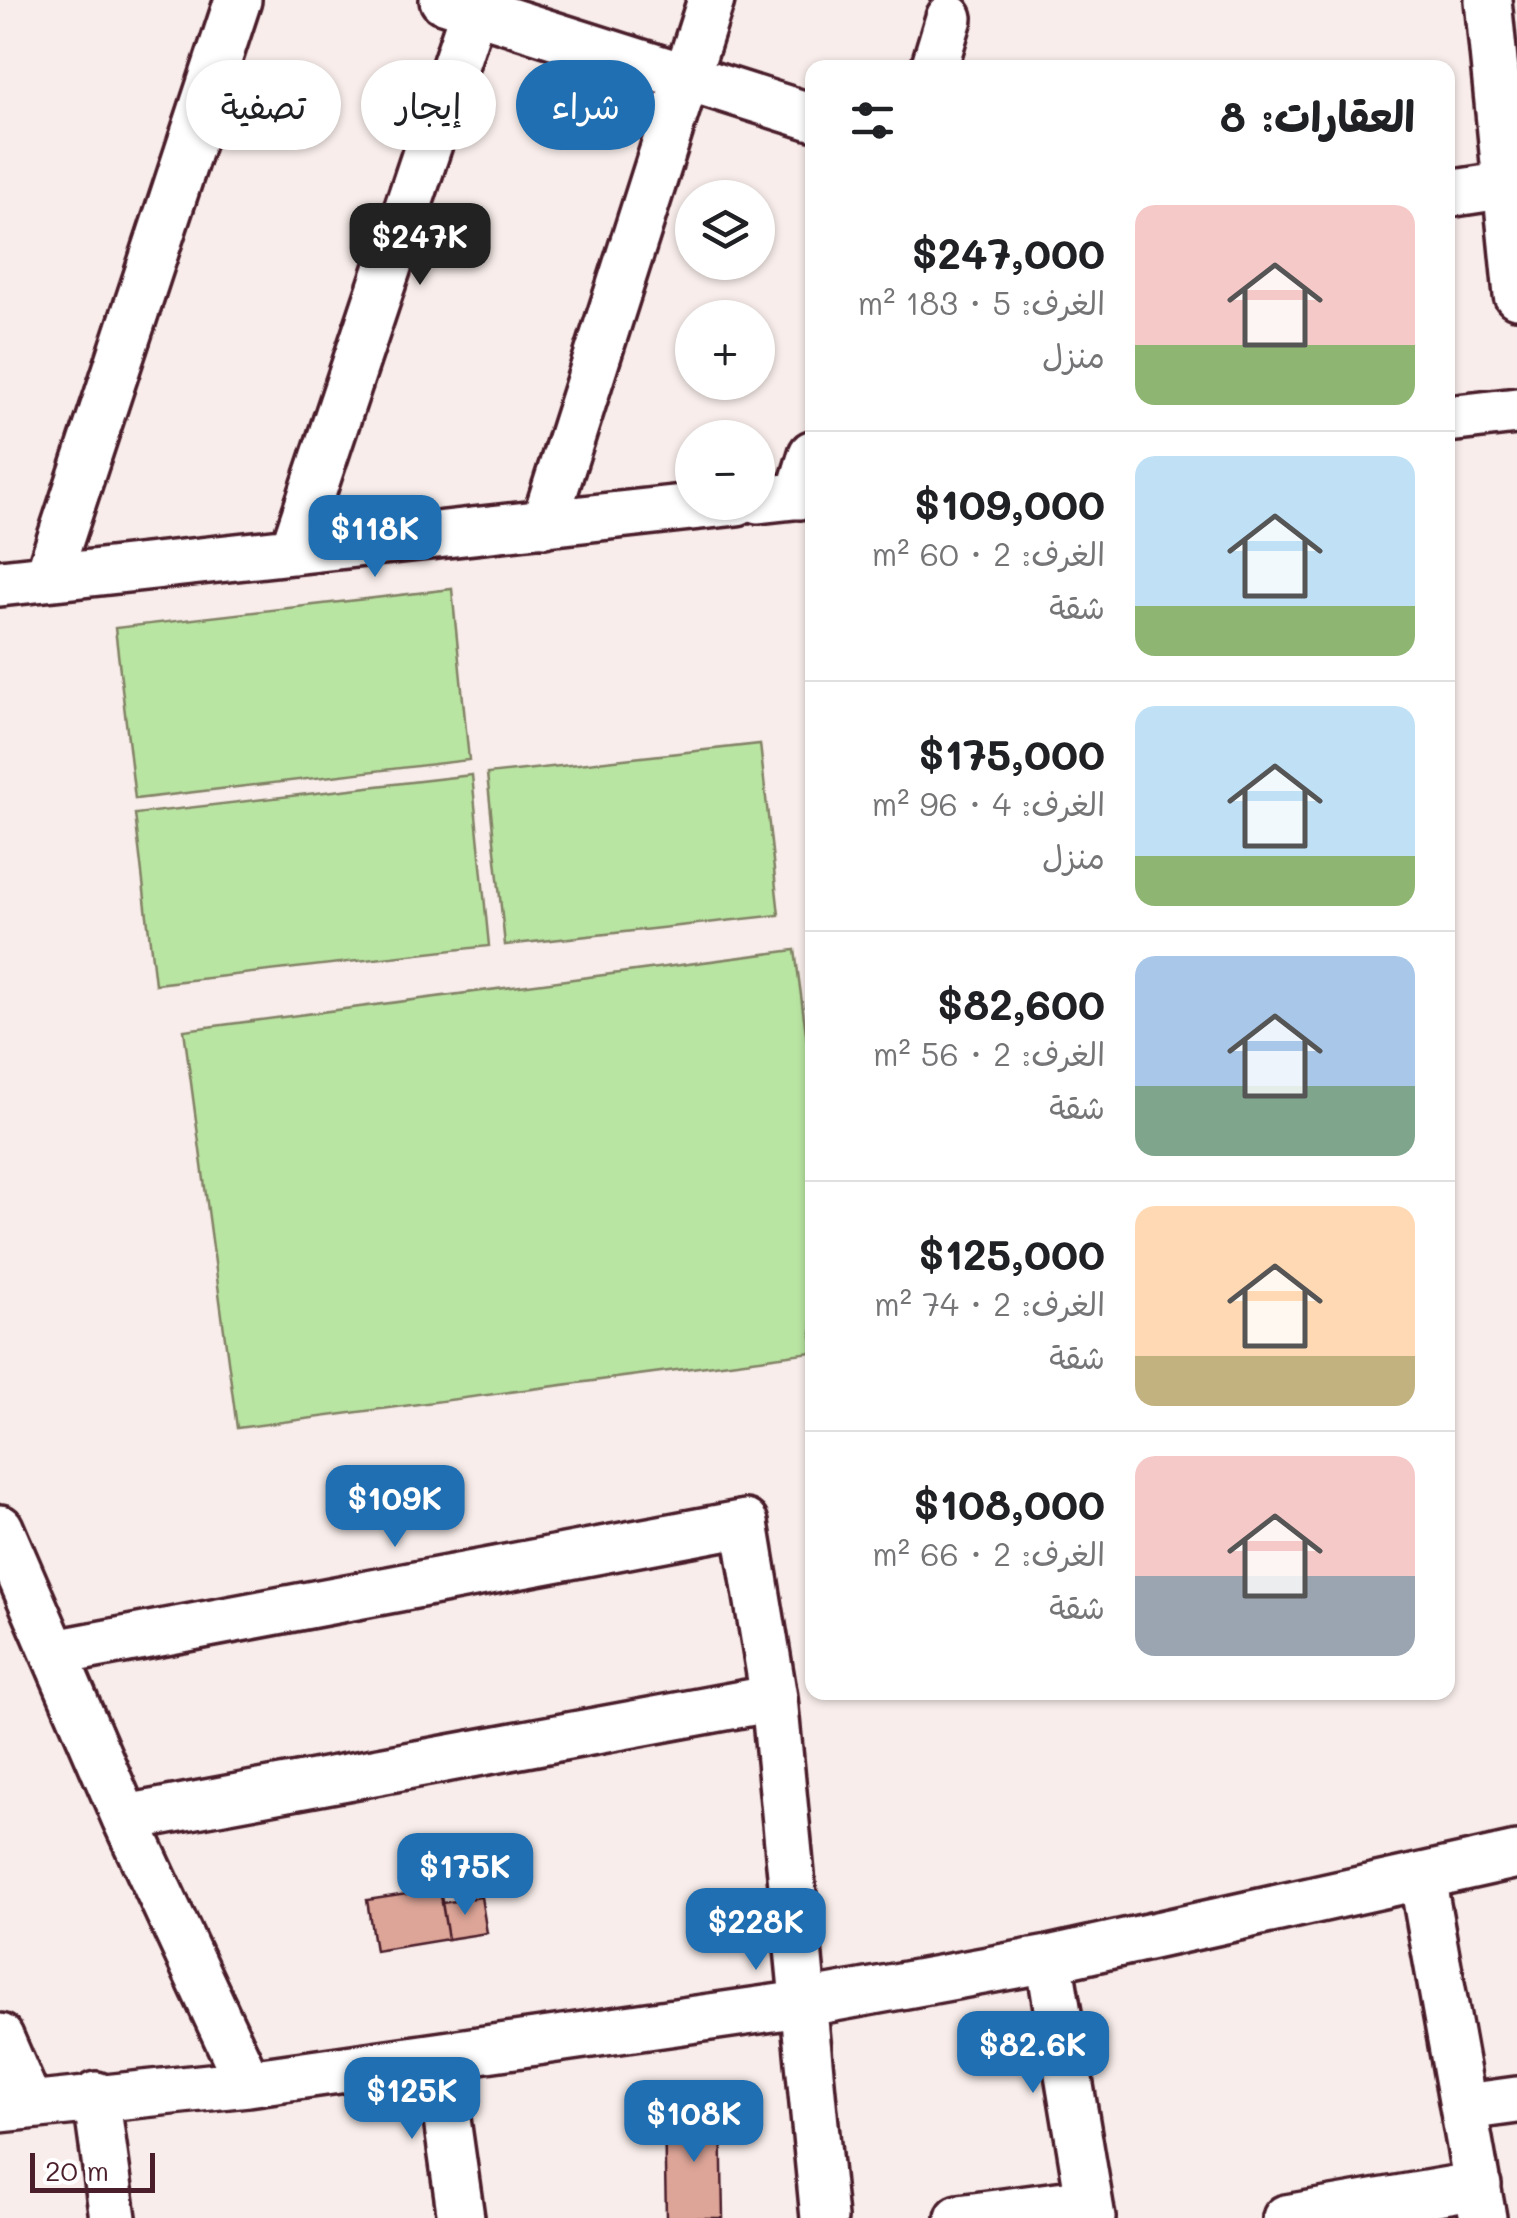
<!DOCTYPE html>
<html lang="ar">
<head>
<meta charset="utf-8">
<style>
  body { margin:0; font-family:Mali,"Playpen Sans Arabic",sans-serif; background:#f2f2f2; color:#202124; direction:rtl; height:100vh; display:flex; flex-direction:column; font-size:38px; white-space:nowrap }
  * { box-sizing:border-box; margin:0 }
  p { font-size:32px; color:#757577 }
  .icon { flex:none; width:55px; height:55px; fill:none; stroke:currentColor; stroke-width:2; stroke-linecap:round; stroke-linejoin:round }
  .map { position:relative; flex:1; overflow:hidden; direction:ltr }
  .panel { position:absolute; left:805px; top:60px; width:650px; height:1640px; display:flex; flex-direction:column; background:#fff; border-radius:20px; box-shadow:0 2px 8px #0004; direction:rtl }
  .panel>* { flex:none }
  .banner { position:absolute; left:30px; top:60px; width:625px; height:90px; direction:rtl; display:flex; gap:20px }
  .fabs { position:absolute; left:675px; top:180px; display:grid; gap:20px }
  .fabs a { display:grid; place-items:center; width:100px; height:100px; border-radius:50%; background:#fff; box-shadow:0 2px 8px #0004; font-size:50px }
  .scale { position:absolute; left:30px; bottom:25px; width:125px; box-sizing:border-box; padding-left:10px; border:5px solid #4a1f2b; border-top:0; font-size:28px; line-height:35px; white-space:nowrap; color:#4a1f2b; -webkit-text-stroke:8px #fff; paint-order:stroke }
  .price { position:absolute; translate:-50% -85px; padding:0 22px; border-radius:20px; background:#1f6fb2; color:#fff; font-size:32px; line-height:65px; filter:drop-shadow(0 2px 5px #0008) }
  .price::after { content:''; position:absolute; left:50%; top:60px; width:30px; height:22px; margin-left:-15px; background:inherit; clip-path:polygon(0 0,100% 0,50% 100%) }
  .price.current { background:#222; color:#fff }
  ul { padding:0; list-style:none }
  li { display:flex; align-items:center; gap:30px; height:250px; padding:0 40px }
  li+li { border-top:2px solid #e0e0e0 }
  li span { display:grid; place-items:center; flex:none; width:280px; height:200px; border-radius:20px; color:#555 }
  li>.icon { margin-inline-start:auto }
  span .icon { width:120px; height:120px; fill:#fffc; stroke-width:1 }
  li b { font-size:42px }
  h2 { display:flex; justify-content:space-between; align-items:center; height:120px; padding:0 40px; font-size:42px }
  .chip { padding:0 35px; border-radius:45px; background:#fff; box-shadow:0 2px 8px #0004; font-size:35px; line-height:90px }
  .chip.current { background:#1f6fb2; color:#fff }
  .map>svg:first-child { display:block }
  .green { fill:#b9e5a2; stroke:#828266; stroke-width:2.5 }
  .building { fill:#dda598; stroke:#4a1f2b; stroke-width:2.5 }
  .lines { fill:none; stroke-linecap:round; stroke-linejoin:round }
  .street-casing { stroke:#4a1f2b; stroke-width:52 }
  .street { stroke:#fff; stroke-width:45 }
</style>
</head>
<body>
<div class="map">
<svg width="1517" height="2218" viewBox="0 0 1517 2218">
  <rect width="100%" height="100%" fill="#f8edea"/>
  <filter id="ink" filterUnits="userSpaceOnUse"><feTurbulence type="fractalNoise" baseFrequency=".01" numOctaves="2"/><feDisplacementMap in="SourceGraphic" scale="20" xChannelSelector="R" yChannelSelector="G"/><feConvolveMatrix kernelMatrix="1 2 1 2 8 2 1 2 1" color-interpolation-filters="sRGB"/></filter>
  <g filter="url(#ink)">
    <!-- green -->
    <path class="green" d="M452,589L469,760L135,799L115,628Z
      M760,744L779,915L505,945L487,774Z
      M472,775L489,946L155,984L135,814Z
      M795,950L812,1078V1352L237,1428L184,1030Z"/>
    <!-- building -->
    <path class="building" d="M440,1889L448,1939L375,1951L367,1900Z
      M481,1897L487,1933L448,1939L442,1903Z
      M721,2112L723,2218H666L664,2113Z"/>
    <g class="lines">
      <defs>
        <path id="street" d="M443,0L812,117
          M1488,0L1517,295
          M934,68L949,18
          M1448,194L1507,185
          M1448,419L1517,411
          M799,496L812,454
          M758,500L812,494
          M544,524L711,0
          M293,551L477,0
          M48,577L238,0
          M0,583L737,502
          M0,1528L125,1818L248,2083
          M54,1653L745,1523L774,1698L824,2218
          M125,1818L774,1698
          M1422,1877L1483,2218
          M1049,1959L1092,2218
          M0,2037L29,2104
          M438,2056L461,2218
          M96,2095L113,2218
          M1466,2107L1517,2100
          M0,2109L248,2083L801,2004L1049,1959L1517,1855
          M959,2218L1088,2201
          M1286,2218L1478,2185"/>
      </defs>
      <!-- street casing -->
      <use href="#street" class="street-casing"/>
      <!-- street -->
      <use href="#street" class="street"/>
    </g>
  </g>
</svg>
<div class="fabs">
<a><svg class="icon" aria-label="layers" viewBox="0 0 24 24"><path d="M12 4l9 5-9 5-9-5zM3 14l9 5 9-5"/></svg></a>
<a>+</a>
<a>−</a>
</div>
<div class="scale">20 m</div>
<b class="price current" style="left:420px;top:288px">$247K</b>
<b class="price" style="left:375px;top:580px">$118K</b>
<b class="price" style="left:395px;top:1550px">$109K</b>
<b class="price" style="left:465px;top:1918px">$175K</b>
<b class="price" style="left:756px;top:1973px">$228K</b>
<b class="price" style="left:1033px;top:2096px">$82.6K</b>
<b class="price" style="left:412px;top:2142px">$125K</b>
<b class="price" style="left:694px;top:2165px">$108K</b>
<div class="banner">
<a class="chip current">شراء</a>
<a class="chip">إيجار</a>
<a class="chip">تصفية</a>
</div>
<section class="panel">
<h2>العقارات: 8<svg class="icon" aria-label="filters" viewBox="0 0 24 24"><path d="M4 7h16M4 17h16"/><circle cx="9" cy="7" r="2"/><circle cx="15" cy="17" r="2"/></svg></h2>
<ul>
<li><span style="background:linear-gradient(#f6c9c9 70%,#8fb573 0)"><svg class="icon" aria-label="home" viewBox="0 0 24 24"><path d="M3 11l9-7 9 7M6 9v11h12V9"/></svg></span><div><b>$247,000</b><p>الغرف: 5 · 183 m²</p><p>منزل</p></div></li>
<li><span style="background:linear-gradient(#bfe0f5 75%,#8fb573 0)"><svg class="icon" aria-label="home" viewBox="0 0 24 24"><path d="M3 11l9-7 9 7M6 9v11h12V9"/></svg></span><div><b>$109,000</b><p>الغرف: 2 · 60 m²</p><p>شقة</p></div></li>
<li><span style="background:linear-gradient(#bfe0f5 75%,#8fb573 0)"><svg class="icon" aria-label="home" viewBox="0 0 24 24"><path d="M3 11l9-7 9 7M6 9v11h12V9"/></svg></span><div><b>$175,000</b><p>الغرف: 4 · 96 m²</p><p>منزل</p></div></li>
<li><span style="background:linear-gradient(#a9c7e8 65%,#7fa58c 0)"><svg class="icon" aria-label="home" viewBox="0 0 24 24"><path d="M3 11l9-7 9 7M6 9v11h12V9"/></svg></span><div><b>$82,600</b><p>الغرف: 2 · 56 m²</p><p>شقة</p></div></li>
<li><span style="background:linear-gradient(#ffd9b3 75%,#c2b280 0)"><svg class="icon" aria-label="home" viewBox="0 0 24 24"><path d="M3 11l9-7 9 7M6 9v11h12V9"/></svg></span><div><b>$125,000</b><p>الغرف: 2 · 74 m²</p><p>شقة</p></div></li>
<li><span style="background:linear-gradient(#f6c9c9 60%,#9aa5b1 0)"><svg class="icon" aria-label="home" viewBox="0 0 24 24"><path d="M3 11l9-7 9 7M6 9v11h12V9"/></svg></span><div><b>$108,000</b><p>الغرف: 2 · 66 m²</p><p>شقة</p></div></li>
</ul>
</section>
</div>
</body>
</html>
